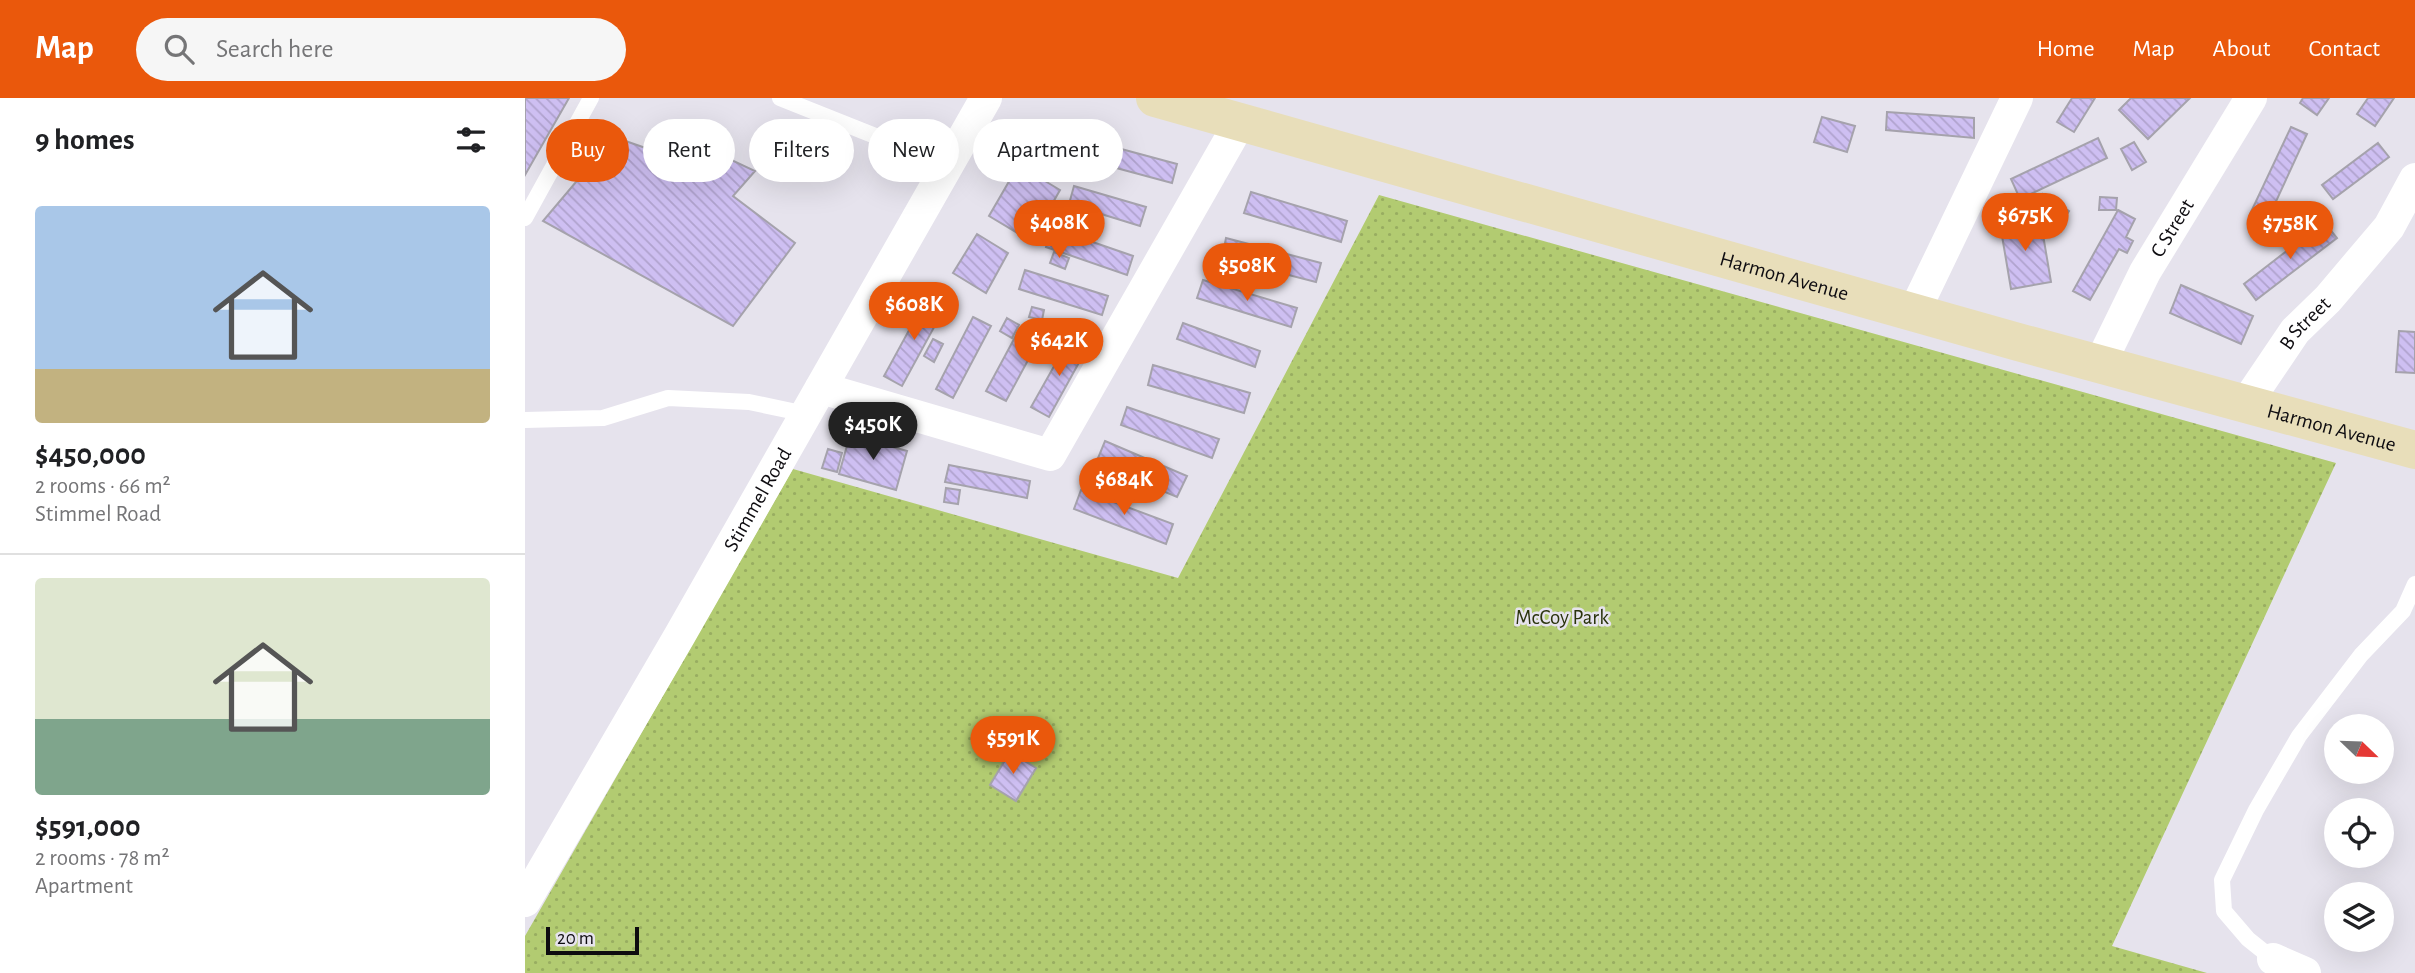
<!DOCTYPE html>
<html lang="en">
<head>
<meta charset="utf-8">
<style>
  body { margin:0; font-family:"Alegreya Sans",sans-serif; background:#f6f6f6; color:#202124; height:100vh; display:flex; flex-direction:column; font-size:26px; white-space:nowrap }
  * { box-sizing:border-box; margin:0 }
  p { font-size:23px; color:#757577 }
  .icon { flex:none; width:38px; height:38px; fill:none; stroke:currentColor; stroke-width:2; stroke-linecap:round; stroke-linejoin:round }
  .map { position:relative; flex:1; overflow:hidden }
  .side { display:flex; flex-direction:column; background:#fff; width:525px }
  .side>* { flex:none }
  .banner { position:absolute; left:21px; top:21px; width:665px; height:63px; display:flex; gap:14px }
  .needle { width:46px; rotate:113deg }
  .tools { position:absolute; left:1799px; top:616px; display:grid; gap:14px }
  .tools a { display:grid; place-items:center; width:70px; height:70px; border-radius:50%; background:#fff; box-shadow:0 7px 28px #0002; font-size:35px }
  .scale { position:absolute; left:21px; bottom:18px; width:93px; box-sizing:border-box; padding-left:7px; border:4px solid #0e0c10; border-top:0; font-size:19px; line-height:24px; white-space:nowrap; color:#0e0c10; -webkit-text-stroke:5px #e6e3ed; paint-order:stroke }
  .price { position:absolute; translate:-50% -60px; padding:0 16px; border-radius:24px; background:#ea580c; color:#fff; font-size:23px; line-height:46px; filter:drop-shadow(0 2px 4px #0008) }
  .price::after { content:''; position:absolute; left:50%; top:42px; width:21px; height:16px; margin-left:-10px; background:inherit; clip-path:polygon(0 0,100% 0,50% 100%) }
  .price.selected { background:#222; color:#fff }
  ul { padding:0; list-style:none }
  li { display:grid; align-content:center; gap:14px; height:371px; padding:0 35px }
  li+li { border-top:2px solid #e0e0e0 }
  li span { display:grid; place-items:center; height:217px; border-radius:7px; color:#555 }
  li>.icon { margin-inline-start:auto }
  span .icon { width:126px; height:126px; fill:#fffc; stroke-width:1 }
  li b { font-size:30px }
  h2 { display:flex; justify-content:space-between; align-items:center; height:84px; padding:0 35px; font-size:30px }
  .chip { padding:0 24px; border-radius:32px; background:#fff; box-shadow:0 7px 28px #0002; font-size:24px; line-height:63px }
  .chip.selected { background:#ea580c; color:#fff }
  header { display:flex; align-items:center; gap:42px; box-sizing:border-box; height:98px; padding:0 35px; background:#ea580c; color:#fff }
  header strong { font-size:33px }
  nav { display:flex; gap:38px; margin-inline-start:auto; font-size:24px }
  .search { width:490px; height:63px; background:#f6f6f6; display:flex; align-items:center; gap:18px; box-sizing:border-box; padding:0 24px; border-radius:38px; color:#757577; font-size:26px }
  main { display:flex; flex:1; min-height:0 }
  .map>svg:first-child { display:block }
  .park { fill:url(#park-dots) }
  .building { fill:url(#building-back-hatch); stroke:#a5a2ac; stroke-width:2 }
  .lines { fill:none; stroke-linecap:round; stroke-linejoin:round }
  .service { stroke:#fff; stroke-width:16 }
  .minor { stroke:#fff; stroke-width:32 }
  .secondary { stroke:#e8deba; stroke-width:38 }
  .labels { text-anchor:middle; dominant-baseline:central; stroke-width:5; stroke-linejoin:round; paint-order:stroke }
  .street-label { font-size:21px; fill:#0e0c10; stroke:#e6e3ed }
  .park-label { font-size:21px; fill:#2a330c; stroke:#e6e3ed }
</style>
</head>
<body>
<header>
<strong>Map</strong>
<div class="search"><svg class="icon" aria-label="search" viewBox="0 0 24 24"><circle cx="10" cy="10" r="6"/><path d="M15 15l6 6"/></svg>Search here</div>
<nav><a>Home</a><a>Map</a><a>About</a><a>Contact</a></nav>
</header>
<main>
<section class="side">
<h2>9 homes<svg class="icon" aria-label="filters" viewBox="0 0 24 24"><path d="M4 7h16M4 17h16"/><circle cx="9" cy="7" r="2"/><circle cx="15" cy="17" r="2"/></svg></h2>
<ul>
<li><span style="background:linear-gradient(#a9c7e8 75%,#c2b280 0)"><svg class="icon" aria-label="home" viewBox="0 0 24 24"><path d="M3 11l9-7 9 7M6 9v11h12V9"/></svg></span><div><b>$450,000</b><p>2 rooms · 66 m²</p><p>Stimmel Road</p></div></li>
<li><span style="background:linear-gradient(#dfe7d0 65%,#7fa58c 0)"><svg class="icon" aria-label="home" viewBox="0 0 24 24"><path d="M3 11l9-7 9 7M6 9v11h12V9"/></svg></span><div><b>$591,000</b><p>2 rooms · 78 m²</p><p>Apartment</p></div></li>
</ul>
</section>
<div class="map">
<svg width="1890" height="875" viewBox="0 0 1890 875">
  <defs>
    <pattern id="park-dots" width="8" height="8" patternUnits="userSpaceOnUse" patternTransform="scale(1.75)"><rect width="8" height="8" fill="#b2cb71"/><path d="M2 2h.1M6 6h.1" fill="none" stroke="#98ad61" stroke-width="1.8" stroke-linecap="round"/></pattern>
    <pattern id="building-back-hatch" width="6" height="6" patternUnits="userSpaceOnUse" patternTransform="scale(1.75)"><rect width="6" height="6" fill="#cebff2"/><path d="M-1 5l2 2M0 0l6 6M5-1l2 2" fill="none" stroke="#b0a3ce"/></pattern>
  </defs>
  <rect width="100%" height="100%" fill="#e6e3ed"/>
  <!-- park -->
  <path class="park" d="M854,97L1811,365L1587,848L1682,875H0V838L268,371L653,480Z"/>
  <!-- building -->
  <path class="building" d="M0,0H44L0,77Z
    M1547,0H1570L1549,34L1532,24Z
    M1606,0H1665L1623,41L1594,12Z
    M1778,0H1804L1792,17L1775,5Z
    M1843,0H1869L1850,28L1832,16Z
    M1362,14L1449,20V40L1361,32Z
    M1297,19L1330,28L1322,54L1289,44Z
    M1766,29L1782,36L1742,123L1725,116Z
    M147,34L230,73L208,98L270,145L208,228L18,123L89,39L132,54Z
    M1573,40L1582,60L1495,101L1486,81Z
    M1609,44L1621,64L1607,72L1596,51Z
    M574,45L652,66L647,85L569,64Z
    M1853,45L1864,59L1808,101L1797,87Z
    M507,67L524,76L520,83L535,92L506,143L464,118L493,68L503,74Z
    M549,88L621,109L615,128L544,106Z
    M726,94L822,123L816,144L719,115Z
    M1518,96L1532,105L1525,115L1512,106Z
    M1575,99L1592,100L1591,112H1574Z
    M1535,107L1544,113L1539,121L1529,114Z
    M542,108L558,113L554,126L538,121Z
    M1593,112L1610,121L1601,139L1608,143L1602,155L1594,151L1565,202L1548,193Z
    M1515,119L1526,184L1486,191L1475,126Z
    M1799,124L1812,140L1731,202L1719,186Z
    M527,130L608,158L602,177L521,149Z
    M452,136L483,155L461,195L428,175Z
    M701,140L796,165L791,184L697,160Z
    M529,154L544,160L540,171L525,165Z
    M500,172L583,198L577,217L494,191Z
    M678,182L772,210L766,229L672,200Z
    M1656,187L1728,218L1716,246L1645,215Z
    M379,198L395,207L388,219L372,210Z
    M401,201L419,211L377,288L359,278Z
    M507,209L519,212L517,222L504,219Z
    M448,219L466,228L428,300L411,291Z
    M482,220L494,227L487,240L475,233Z
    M658,225L735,253L730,269L652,241Z
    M495,230L515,240L481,303L461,293Z
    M529,233L539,240L533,250L522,243Z
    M1874,233L1890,234V275L1871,274Z
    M545,240L562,250L524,319L506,309Z
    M408,241L418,246L409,264L399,258Z
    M628,267L725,295L719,315L623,287Z
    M602,309L694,341L687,360L596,327Z
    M325,337L382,353L371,392L314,376Z
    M580,343L662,378L652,399L571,365Z
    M303,351L317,355L312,374L297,370Z
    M424,367L505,383L502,400L420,384Z
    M421,390L435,392L433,406L419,404Z
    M556,392L648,426L641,446L549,411Z
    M485,654L511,670L491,703L465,687Z"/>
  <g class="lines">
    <!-- service -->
    <path class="service" d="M255,0L423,67
      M0,120L66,0
      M0,322L78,320L143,300L224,304L281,316
      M1748,861L1723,841L1699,813L1697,782L1731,712L1774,638L1836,557L1878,513L1890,486"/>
    <!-- minor -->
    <g class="minor">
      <path d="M1389,214L1492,0"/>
      <path id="s1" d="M1575,266L1620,174L1726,0"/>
      <path d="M296,290L525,357L715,24"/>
      <path id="s2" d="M1722,304L1770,233L1803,201L1864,129L1890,81"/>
      <path id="s3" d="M0,803L155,537L461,0"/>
      <path d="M1748,861L1780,875"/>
    </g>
    <!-- secondary -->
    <path class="secondary" id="s4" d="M630,0L1493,244L1890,352"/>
  </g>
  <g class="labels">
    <!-- street labels -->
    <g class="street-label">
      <text stroke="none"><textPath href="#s1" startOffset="154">C Street</textPath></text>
      <text stroke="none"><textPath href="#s4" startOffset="654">Harmon Avenue</textPath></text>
      <text stroke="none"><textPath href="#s2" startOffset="98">B Street</textPath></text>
      <text stroke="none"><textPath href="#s4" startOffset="1222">Harmon Avenue</textPath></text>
      <text stroke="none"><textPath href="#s3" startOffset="464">Stimmel Road</textPath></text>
    </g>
    <!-- park labels -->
    <g class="park-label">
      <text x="1037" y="519">McCoy Park</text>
    </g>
  </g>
</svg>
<div class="tools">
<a><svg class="needle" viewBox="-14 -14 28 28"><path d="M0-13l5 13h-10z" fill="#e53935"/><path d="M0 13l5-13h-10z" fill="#757577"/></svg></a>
<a><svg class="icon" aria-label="locate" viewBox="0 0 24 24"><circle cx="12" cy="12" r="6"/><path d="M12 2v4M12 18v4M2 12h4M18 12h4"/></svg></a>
<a><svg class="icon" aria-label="layers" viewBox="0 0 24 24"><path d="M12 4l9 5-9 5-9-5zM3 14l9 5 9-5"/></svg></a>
</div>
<div class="scale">20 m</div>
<b class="price" style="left:1500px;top:155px">$675K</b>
<b class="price" style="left:534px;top:162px">$408K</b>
<b class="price" style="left:1765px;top:163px">$758K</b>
<b class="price" style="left:722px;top:205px">$508K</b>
<b class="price" style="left:389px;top:244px">$608K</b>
<b class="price" style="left:534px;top:280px">$642K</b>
<b class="price selected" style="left:348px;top:364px">$450K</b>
<b class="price" style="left:599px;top:419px">$684K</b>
<b class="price" style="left:488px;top:678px">$591K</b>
<div class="banner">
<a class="chip selected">Buy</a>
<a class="chip">Rent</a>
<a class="chip">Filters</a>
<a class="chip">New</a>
<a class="chip">Apartment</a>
</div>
</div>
</main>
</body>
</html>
